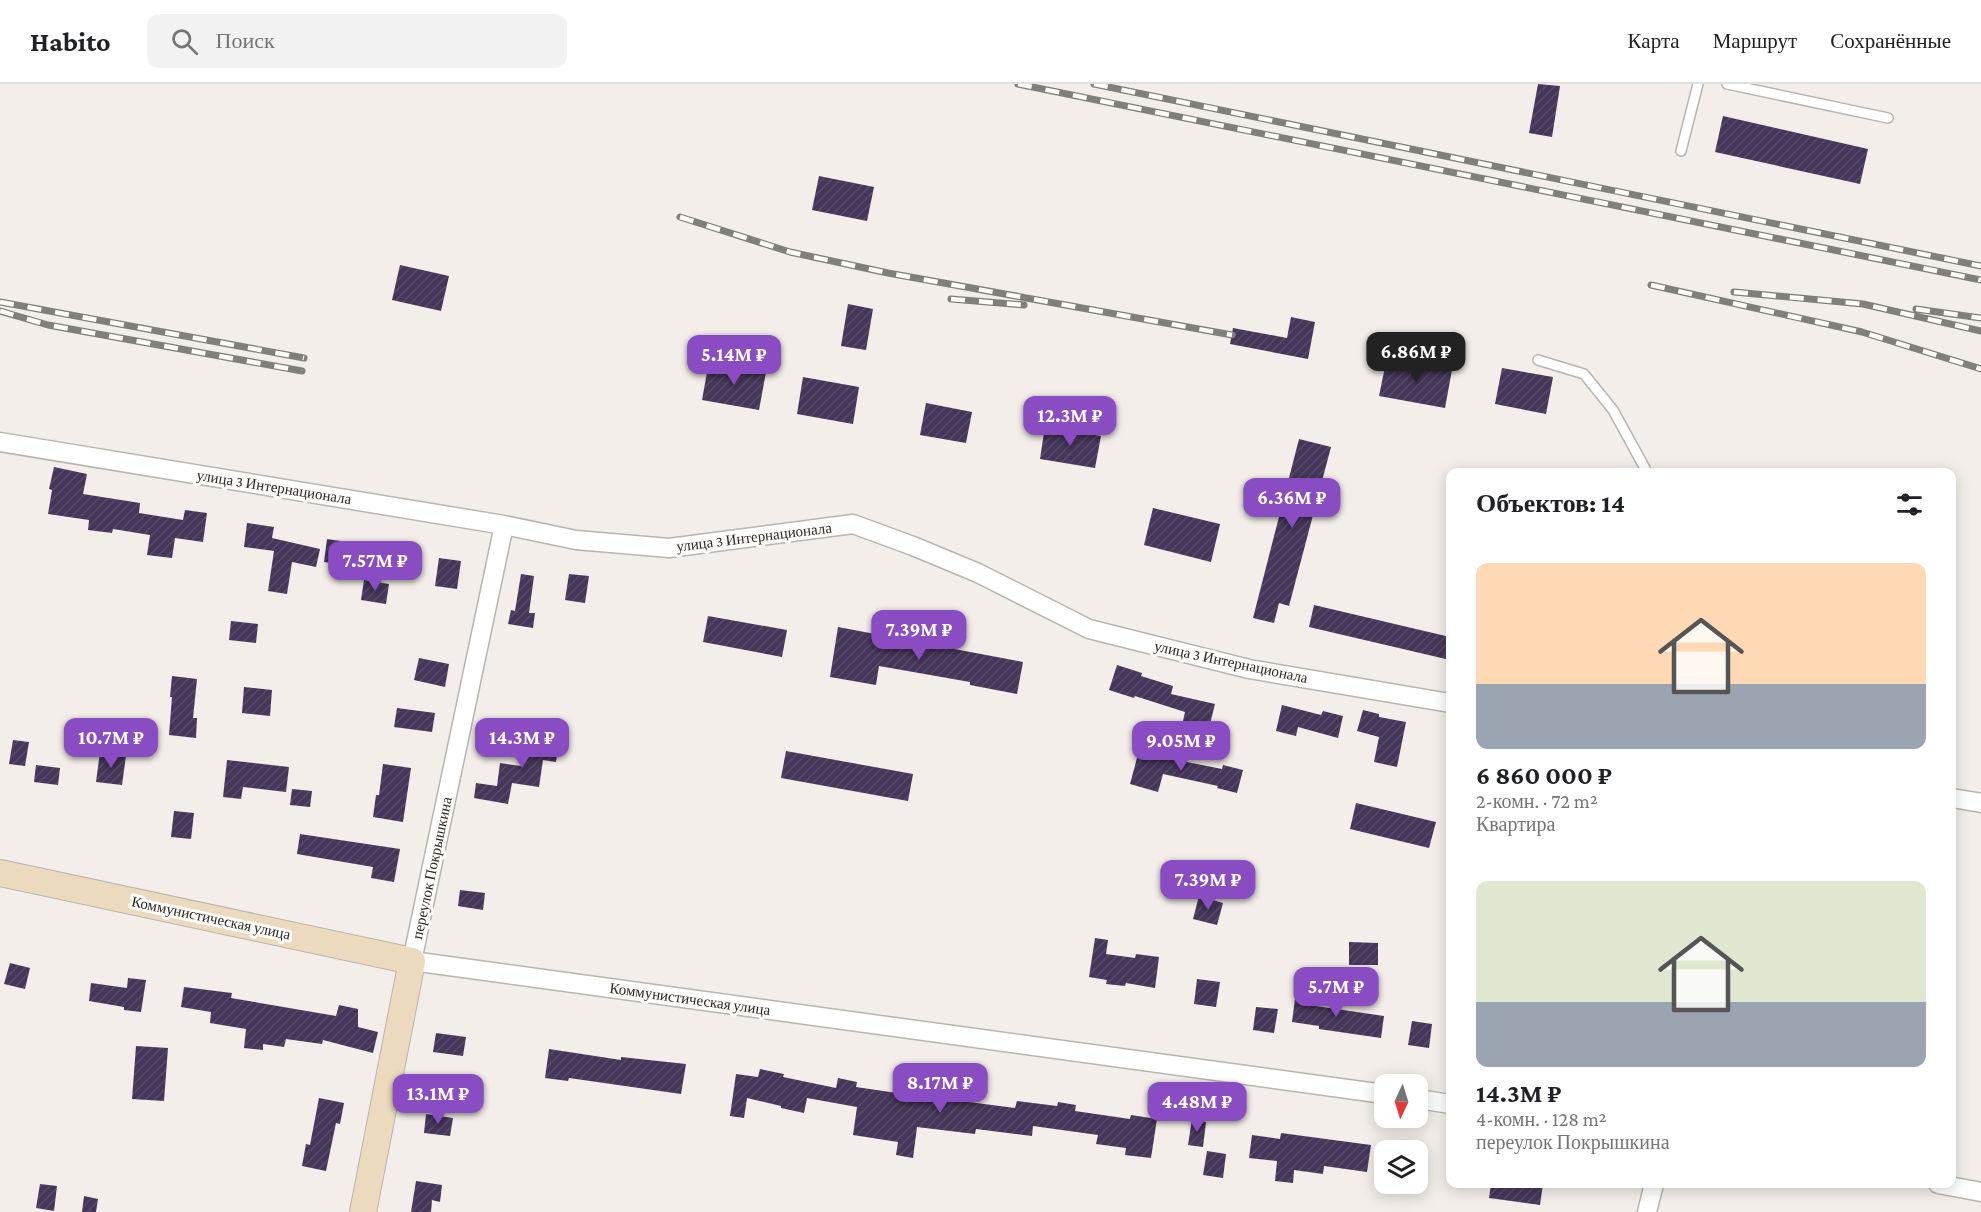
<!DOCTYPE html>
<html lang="ru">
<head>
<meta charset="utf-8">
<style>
  body { margin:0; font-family:"Crimson Pro",serif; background:#f2f2f2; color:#202124; height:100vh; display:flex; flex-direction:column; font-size:22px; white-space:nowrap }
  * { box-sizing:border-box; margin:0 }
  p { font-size:20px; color:#757577 }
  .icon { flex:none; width:33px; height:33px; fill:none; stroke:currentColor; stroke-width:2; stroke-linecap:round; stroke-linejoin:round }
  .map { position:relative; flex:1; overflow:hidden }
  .side { position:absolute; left:1446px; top:384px; width:510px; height:720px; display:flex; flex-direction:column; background:#fff; border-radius:12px; box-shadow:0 3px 15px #0003 }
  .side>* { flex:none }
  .needle { width:39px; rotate:184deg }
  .controls { position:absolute; left:1374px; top:990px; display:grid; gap:12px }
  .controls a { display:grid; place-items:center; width:54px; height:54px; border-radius:12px; background:#fff; box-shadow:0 3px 15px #0003; font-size:30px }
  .price { position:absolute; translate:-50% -51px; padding:0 14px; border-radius:12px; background:#894cc2; color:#fff; font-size:20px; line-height:39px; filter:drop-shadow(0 2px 3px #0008) }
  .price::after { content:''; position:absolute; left:50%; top:36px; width:18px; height:14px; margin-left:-9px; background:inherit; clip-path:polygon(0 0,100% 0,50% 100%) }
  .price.selected { background:#222; color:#fff }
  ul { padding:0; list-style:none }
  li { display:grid; align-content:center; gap:12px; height:318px; padding:0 30px }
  li span { display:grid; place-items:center; height:186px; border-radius:12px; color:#555 }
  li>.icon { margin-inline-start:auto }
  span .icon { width:108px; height:108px; fill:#fffc; stroke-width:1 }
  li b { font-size:26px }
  h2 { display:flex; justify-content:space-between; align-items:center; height:72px; padding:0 30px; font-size:26px }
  header { display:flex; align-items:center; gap:36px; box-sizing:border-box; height:84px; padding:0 30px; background:#fff; border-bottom:2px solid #e0e0e0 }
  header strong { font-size:28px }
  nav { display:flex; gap:33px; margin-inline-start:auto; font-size:21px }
  .search { width:420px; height:54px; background:#f2f2f2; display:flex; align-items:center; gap:15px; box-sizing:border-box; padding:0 21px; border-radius:12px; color:#757577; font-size:22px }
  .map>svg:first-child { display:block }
  .building { fill:url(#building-hatch) }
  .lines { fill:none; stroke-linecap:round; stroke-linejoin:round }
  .lane-casing { stroke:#b8b4af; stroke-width:12 }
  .street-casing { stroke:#b8b4af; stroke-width:21 }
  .secondary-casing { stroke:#b8b4af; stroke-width:28 }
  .lane { stroke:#fff; stroke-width:9 }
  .street { stroke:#fff; stroke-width:18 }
  .secondary { stroke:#ecdabf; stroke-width:26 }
  .rail-casing { stroke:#817f7b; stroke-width:7 }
  .rail { stroke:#fffcf9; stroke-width:4.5; stroke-dasharray:14; stroke-linecap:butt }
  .labels { text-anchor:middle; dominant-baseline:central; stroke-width:6; stroke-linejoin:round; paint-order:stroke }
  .street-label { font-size:15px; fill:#2a2927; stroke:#fffcf9 }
</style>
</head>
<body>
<header>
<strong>Habito</strong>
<div class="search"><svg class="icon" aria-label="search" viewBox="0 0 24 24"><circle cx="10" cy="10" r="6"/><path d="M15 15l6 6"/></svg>Поиск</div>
<nav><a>Карта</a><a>Маршрут</a><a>Сохранённые</a></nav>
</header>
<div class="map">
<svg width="1981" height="1128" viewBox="0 0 1981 1128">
  <defs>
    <pattern id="building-hatch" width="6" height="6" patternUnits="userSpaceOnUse" patternTransform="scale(1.5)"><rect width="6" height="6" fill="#46365a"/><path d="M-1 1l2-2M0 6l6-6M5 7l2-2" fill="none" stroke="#584b69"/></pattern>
  </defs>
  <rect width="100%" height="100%" fill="#f3eee9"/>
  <!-- building -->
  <path class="building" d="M1538,0L1560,2L1552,53L1529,49Z
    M1723,32L1868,65L1860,100L1715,68Z
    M819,92L874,103L867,137L812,126Z
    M400,181L449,192L441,227L392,216Z
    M848,220L873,225L866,266L841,262Z
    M1291,233L1315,238L1308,275L1230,260L1233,244L1287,254Z
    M1387,273L1452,286L1445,324L1379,312Z
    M709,277L766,288L759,326L702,316Z
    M1502,284L1553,293L1546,330L1495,320Z
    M803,293L859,303L853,340L797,330Z
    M926,319L972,328L966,359L920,351Z
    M1045,342L1101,352L1095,384L1040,375Z
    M1299,355L1331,363L1289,522L1279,519L1274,539L1253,534Z
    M54,383L87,390L83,410L140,419L139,429L183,436L185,426L207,429L203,458L175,454L172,474L147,471L150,451L113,445L112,449L88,446L89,436L48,430L52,406L49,405Z
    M1153,424L1220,440L1211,478L1144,461Z
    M247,439L274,443L272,454L320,465L316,483L292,478L287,510L268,507L274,467L244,463Z
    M327,455L348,458L345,481L324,478Z
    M439,474L461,477L457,505L435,502Z
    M521,490L534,492L529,529H535L533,544L508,540L511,526L515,527Z
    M569,490L589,492L585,519L565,516Z
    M364,496L389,500L386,520L361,516Z
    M1314,521L1450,553V576L1309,543Z
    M708,532L787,546L782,573L703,558Z
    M231,537L258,540L256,559L229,556Z
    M838,543L1023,578L1017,610L970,601V598L879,582L876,601L830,593Z
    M419,574L449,580L445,603L414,596Z
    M1117,581L1142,589L1141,592L1173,602L1171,610L1215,620L1207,652L1181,646L1185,628L1135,612L1134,614L1109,606Z
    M172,592L197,595L193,634H197L196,654L169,651L172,613H170Z
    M244,603L272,606L270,632L242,629Z
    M1282,621L1321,631L1323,627L1343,632L1338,654L1298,643L1296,652L1276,647Z
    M397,624L435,629L432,648L394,643Z
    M1363,626L1379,630V633L1406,638L1397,683L1374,678L1379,653L1357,647Z
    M81,646L97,648L93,672L77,669Z
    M526,648L560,653L556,678L543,676L539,703L512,699L508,720L474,714L476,699L497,702L500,679L521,682Z
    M13,656L29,658L25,682L9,680Z
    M1140,663L1168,670L1167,674L1222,685L1223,681L1243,686L1237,709L1217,704L1218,702L1163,690L1158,708L1130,700Z
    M786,667L913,690L908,717L781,694Z
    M100,668L126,672L122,701L96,698Z
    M227,676L289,683L286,708L243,703L241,715L223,713Z
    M383,680L411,684L403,738L373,733L376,711H379Z
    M36,681L60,684L58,701L34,698Z
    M292,705L312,707L310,723L290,721Z
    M1356,719L1436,738L1429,764L1350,745Z
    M174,727L194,729L191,755L171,753Z
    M300,750L400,765L394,798L371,794L373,783L297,770Z
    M460,806L485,809L483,826L458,822Z
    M1199,812L1223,819L1217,841L1193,835Z
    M1095,854L1108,856L1106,870L1135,874L1136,870L1159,873L1155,904L1126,899L1125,902L1106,900L1107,896L1089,893Z
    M1349,858L1378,859V881H1349Z
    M10,879L30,884L25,905L4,900Z
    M128,894L146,896L141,928L124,926V923L89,917L91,899L127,904Z
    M1197,895L1220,898L1216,923L1194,920Z
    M184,903L232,909L231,914L336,932L339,921L358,925V943L378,948L373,969L323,956L322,960L286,955L284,963L263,960V966L244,964L246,945L210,939L211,928L181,923Z
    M1296,907L1311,909L1309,921L1384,932L1381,954L1319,945V942L1292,938Z
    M1256,923L1278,925L1274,949L1253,946Z
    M1412,937L1432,940L1429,964L1408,961Z
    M436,949L466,953L463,972L433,968Z
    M136,962L168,964L164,1017L132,1015Z
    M549,965L621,976V973L686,980L681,1010L569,994L568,997L545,994Z
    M760,985L784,990L783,993L836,1004L838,994L857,998L856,1003L904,1010L927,1012V1009L946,1012V1015L1015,1024L1017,1017L1057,1022L1058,1018L1076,1021L1075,1027L1130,1035L1131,1031L1157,1035L1151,1074L1125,1071L1126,1064L1096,1060L1098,1051L1033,1042L1032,1052L976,1045L975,1050L917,1043L913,1074L896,1071L898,1058L853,1051L857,1023L807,1014L804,1029L781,1024V1022L747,1014L744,1034L730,1032L736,990L758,993Z
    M319,1014L344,1019L340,1040L336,1039L326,1087L302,1082L306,1060L310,1061Z
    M426,1030L453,1034L450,1052L424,1049Z
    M1192,1035L1206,1038L1203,1063L1188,1061Z
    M1281,1049L1371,1061L1367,1088L1324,1082L1323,1090L1294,1086L1293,1099L1275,1097L1277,1077L1249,1074L1252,1051L1280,1055Z
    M1207,1067L1226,1070L1223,1094L1203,1091Z
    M416,1097L442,1101L440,1118L432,1116L431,1128H411Z
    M40,1100L57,1102L54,1127L36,1124Z
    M1491,1100H1543L1540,1121L1489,1114Z
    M84,1112L98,1115L96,1128H82Z"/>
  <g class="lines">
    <defs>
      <path id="lane" d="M1727,0L1888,34
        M1681,67L1698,0
        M1538,276L1584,290L1613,326L1647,388"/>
      <path id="street" d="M0,358L504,441L576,456L669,464L853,440L913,462L978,489L1089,545L1249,585L1450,619
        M504,441L412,877L1384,1010
        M1952,714L1981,719
        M1418,1015L1450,1020
        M1938,1100L1981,1108
        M1647,1128L1654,1100"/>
      <path id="secondary" d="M0,789L412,877L363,1128"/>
    </defs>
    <!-- lane casing -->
    <use href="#lane" class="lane-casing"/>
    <!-- street casing -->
    <use href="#street" class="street-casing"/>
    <!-- secondary casing -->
    <use href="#secondary" class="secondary-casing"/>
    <!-- lane -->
    <use href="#lane" class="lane"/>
    <!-- street -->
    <use href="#street" class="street"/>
    <!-- secondary -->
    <use href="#secondary" class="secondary"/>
    <defs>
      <path id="rail" d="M1018,0L1981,196
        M1094,0L1981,182
        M680,133L790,168L888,189L1232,251
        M1651,201L1862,248L1981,285
        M1734,208L1863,220L1981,247
        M951,215L1024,221
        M0,218L304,274
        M1916,225L1981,234
        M0,227L48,241L302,287"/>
    </defs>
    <!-- rail casing -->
    <use href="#rail" class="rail-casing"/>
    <!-- rail -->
    <use href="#rail" class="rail"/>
  </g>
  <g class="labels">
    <!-- street labels -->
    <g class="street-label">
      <text transform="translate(274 403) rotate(9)">улица 3 Интернационала</text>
      <text transform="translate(754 453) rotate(-7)">улица 3 Интернационала</text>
      <text transform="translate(1231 578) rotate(12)">улица 3 Интернационала</text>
      <text transform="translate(432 784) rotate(-78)">переулок Покрышкина</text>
      <text transform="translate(211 834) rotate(12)">Коммунистическая улица</text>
      <text transform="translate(690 915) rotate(8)">Коммунистическая улица</text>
    </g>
  </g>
</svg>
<div class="controls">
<a><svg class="needle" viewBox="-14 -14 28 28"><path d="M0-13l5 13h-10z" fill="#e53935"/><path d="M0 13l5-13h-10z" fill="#757577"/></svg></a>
<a><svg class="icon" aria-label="layers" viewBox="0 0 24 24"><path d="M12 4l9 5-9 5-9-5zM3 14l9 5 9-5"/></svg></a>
</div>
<b class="price selected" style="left:1416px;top:299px">6.86M ₽</b>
<b class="price" style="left:734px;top:302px">5.14M ₽</b>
<b class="price" style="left:1070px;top:363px">12.3M ₽</b>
<b class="price" style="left:1292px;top:445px">6.36M ₽</b>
<b class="price" style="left:375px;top:508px">7.57M ₽</b>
<b class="price" style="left:919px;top:577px">7.39M ₽</b>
<b class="price" style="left:111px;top:685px">10.7M ₽</b>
<b class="price" style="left:522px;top:685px">14.3M ₽</b>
<b class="price" style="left:1181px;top:688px">9.05M ₽</b>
<b class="price" style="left:1208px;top:827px">7.39M ₽</b>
<b class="price" style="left:1336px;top:934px">5.7M ₽</b>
<b class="price" style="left:940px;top:1030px">8.17M ₽</b>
<b class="price" style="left:438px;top:1041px">13.1M ₽</b>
<b class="price" style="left:1197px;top:1049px">4.48M ₽</b>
<section class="side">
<h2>Объектов: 14<svg class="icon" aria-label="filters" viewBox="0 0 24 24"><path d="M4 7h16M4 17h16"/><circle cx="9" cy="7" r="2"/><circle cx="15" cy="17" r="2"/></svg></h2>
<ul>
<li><span style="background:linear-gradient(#ffd9b3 65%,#9aa5b1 0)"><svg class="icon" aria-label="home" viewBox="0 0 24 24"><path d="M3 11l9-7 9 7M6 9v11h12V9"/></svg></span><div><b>6 860 000 ₽</b><p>2-комн. · 72 m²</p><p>Квартира</p></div></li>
<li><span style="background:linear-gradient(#dfe7d0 65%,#9aa5b1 0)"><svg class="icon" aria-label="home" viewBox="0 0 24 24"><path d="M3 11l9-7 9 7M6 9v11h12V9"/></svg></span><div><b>14.3M ₽</b><p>4-комн. · 128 m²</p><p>переулок Покрышкина</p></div></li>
</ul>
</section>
</div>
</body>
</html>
